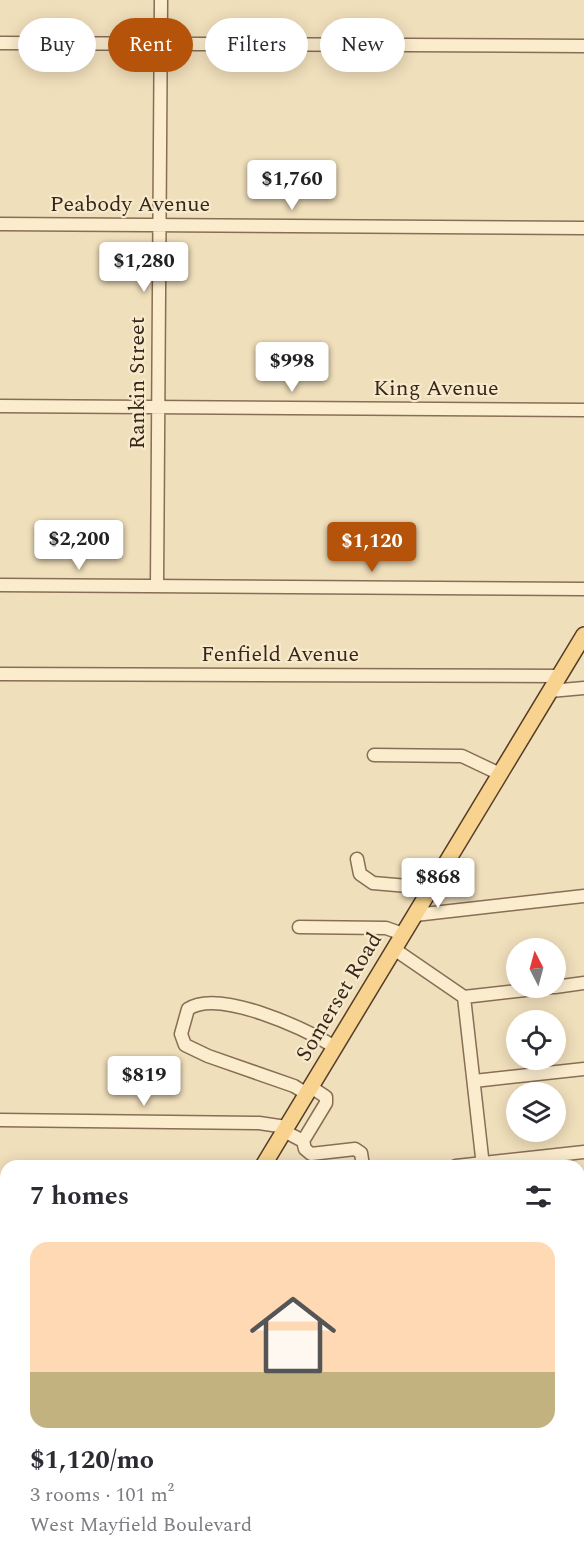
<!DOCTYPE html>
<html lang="en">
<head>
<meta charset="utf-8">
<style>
  body { margin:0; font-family:Spectral,serif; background:#f2f2f3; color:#2b2b33; height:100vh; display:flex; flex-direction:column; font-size:22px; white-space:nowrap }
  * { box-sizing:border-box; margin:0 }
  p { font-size:20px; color:#7c7c81 }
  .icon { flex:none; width:33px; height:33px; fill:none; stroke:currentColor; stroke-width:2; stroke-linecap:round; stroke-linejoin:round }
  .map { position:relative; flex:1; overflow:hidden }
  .details { position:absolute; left:0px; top:1160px; width:585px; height:404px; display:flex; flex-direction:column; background:#fff; border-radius:18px 18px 0 0; box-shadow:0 3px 15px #0003 }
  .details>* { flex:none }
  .top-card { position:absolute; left:18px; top:18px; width:549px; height:54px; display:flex; gap:12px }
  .needle { width:39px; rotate:354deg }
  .controls { position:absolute; left:506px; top:938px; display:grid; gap:12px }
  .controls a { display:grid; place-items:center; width:60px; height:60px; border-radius:50%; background:#fff; box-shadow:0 3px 15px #0003; font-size:30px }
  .price { position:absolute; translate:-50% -51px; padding:0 14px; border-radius:6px; background:#fff; color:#222; font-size:20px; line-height:39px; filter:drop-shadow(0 2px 3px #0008) }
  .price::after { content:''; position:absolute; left:50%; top:36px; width:18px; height:14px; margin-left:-9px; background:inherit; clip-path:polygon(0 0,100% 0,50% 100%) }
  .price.active { background:#b45309; color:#fff }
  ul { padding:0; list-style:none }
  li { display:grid; align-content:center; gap:12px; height:318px; padding:0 30px }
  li+li { border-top:2px solid #e1e1e2 }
  li span { display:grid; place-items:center; height:186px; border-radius:18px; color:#555 }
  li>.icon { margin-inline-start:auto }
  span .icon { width:108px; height:108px; fill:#fffc; stroke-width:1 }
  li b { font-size:26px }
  h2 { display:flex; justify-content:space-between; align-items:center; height:72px; padding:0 30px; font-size:26px }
  .chip { padding:0 21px; border-radius:27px; background:#fff; box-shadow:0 3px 15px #0003; font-size:21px; line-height:54px }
  .chip.active { background:#b45309; color:#fff }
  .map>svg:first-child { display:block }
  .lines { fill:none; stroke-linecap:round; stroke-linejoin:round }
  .minor-casing { stroke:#886e54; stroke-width:15 }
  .major-casing { stroke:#553c29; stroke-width:18 }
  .minor { stroke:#fbecce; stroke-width:12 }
  .major { stroke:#f7d38f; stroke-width:15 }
  .labels { text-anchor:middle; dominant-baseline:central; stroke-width:4.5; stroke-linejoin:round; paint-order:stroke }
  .street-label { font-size:22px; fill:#36271a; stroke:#f7e9cb }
</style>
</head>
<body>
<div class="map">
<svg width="584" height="1562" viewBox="0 0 584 1562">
  <rect width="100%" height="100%" fill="#f0dfbb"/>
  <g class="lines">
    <defs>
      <path id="minor" d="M0,43L584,46
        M0,224L584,228
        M0,406L584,410
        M0,585L584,589
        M157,586L161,0
        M0,674L559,676
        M550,691L584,688
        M374,755L462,756L500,774
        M357,859L360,874L373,883L431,888
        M415,915L584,896
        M299,927L386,928L403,934
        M394,949L464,997L552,987
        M555,987L584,983
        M464,997L483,1166
        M474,1081L584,1069
        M307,1094L294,1086L208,1056L185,1045L181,1034L188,1009C219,988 305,1029 335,1047
        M0,1120L259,1123L286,1127
        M284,1131L303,1141L305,1149L311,1154L355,1149L361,1153L363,1166
        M303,1141L326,1103V1097L311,1087
        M456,1166L584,1152
        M579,1233L584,1232
        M0,1317H6
        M579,1319L584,1318
        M0,1389H6
        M579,1403L584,1402
        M0,1504H6
        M579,1513L584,1512
        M523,1557L524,1562"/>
      <path id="major" d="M263,1166L584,635
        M579,1552H584
        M23,1562L35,1557"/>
    </defs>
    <!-- minor casing -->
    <use href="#minor" class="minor-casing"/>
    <!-- major casing -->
    <use href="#major" class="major-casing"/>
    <!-- minor -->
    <use href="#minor" class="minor"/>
    <!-- major -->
    <use href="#major" class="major"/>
  </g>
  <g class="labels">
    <!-- street labels -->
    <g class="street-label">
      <text x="130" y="204">Peabody Avenue</text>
      <text transform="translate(137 383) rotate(-90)">Rankin Street</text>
      <text x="436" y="388">King Avenue</text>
      <text x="280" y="654">Fenfield Avenue</text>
      <text transform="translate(339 997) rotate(-59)">Somerset Road</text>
    </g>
  </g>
</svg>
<div class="controls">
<a><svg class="needle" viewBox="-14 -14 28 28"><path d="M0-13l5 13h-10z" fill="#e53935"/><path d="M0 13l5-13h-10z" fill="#7c7c81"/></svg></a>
<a><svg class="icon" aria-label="locate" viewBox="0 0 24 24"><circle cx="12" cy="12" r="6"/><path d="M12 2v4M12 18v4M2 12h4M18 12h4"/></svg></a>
<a><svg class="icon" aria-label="layers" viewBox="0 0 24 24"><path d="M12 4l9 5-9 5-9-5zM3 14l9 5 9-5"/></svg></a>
</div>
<b class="price" style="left:292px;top:211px">$1,760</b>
<b class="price" style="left:144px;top:293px">$1,280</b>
<b class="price" style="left:292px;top:393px">$998</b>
<b class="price" style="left:79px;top:571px">$2,200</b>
<b class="price active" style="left:372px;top:573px">$1,120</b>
<b class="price" style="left:438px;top:909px">$868</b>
<b class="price" style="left:144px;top:1107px">$819</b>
<div class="top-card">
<a class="chip">Buy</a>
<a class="chip active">Rent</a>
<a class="chip">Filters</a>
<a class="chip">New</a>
</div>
<section class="details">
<h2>7 homes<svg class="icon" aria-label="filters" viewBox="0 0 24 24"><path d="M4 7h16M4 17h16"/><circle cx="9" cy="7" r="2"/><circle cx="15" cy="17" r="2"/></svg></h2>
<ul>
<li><span style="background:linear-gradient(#ffd9b3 70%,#c2b280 0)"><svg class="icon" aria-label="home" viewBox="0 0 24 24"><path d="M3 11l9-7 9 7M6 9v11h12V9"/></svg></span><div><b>$1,120/mo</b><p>3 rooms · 101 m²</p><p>West Mayfield Boulevard</p></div></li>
</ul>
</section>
</div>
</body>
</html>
